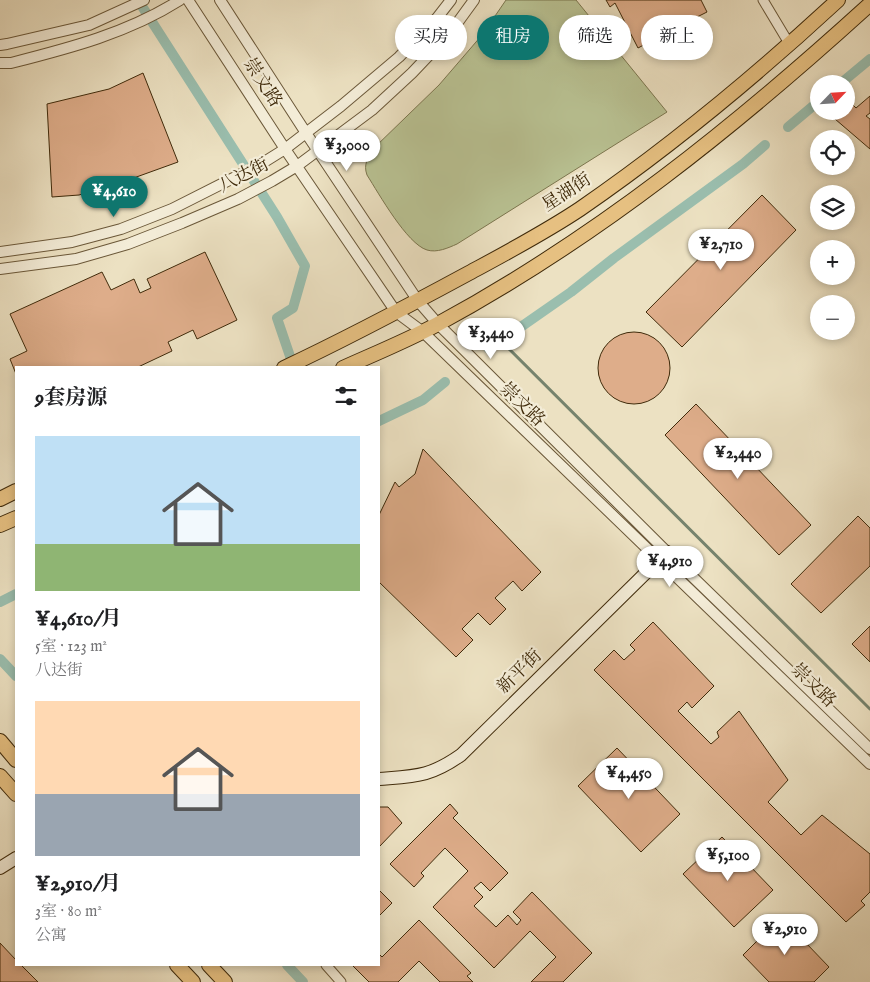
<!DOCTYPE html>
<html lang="zh">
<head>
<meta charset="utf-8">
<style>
  body { margin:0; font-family:"IM FELL English","Noto Serif SC",serif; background:#f6f6f6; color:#202124; height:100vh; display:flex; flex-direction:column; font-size:19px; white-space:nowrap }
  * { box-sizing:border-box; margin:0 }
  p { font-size:16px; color:#757577 }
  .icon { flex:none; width:28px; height:28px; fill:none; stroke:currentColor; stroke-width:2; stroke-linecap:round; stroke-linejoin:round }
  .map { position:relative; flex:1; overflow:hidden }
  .panel { position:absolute; left:15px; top:366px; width:365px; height:600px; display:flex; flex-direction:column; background:#fff; border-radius:0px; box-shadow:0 2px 8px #0003 }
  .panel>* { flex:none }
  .hud { position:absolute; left:395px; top:15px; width:400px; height:45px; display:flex; gap:10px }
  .needle { width:32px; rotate:65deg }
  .controls { position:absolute; left:810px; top:75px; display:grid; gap:10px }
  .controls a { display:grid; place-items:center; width:45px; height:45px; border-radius:50%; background:#fff; box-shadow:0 2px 8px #0003; font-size:25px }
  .price { position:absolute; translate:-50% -42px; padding:0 11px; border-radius:18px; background:#fff; color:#222; font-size:16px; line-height:32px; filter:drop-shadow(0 1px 2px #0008) }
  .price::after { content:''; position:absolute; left:50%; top:30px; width:15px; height:11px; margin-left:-8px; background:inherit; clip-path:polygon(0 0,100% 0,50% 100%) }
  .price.on { background:#0f766e; color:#fff }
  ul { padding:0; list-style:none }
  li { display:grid; align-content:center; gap:10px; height:265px; padding:0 20px }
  li span { display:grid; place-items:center; height:155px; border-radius:0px; color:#555 }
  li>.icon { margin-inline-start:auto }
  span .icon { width:90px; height:90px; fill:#fffc; stroke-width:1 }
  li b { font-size:21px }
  h2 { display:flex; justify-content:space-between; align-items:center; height:60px; padding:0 20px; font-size:21px }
  .chip { padding:0 18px; border-radius:22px; background:#fff; box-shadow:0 2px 8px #0003; font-size:18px; line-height:45px }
  .chip.on { background:#0f766e; color:#fff }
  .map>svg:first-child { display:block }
  .green { fill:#b9c293; stroke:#7c764f }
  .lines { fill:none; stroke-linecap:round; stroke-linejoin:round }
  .stream { stroke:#76836d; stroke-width:3 }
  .canal { stroke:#9abeae; stroke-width:10 }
  .building { fill:#dead8a; stroke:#402b0b }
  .minor-casing { stroke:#6b5839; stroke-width:11 }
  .tertiary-casing { stroke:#6b5839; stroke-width:12 }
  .secondary-casing { stroke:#402b0b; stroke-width:14 }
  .primary-casing { stroke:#402b0b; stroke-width:16 }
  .minor { stroke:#f3ecd7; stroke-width:9 }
  .tertiary { stroke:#f3ecd7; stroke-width:10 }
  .secondary { stroke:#f3ecd7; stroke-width:12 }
  .primary { stroke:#e6c081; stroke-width:14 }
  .labels { text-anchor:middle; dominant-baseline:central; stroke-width:4.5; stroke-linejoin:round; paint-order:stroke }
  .street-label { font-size:18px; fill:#402b0b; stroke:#f3ecd7 }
</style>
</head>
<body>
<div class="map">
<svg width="870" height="982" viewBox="0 0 870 982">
  <rect width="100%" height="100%" fill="#ece1c2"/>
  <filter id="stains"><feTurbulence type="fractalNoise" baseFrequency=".004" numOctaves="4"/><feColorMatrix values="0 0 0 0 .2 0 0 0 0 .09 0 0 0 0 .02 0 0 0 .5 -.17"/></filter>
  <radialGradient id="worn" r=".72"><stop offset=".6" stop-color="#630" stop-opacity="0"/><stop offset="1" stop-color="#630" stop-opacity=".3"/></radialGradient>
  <!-- green -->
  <path class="green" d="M506,0H576L667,112L457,244C448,248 437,253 427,250C407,244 379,194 367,175C363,164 368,158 374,148L439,85L482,35Z"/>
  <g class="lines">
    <!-- stream -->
    <path class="stream" d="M500,340L870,709"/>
    <!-- canal -->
    <path class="canal" d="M138,0L277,217L305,266L293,308L277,318L294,368
      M840,84L870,59
      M788,127L819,101
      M489,349L571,292L614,258L743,164L765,145
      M379,421L423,400L445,382
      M0,602L16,594
      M0,659L16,676
      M287,965L303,982"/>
  </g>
  <!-- building -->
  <path class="building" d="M606,0H701L707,12L693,19L698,25L681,39L674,31L662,40L659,37L638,48L615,3L610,7Z
    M143,73L178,162L117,184L79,195L52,197L47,104L109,89Z
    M870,96V113L866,116L870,119V149L835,119L842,111H846V106L850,102L856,108Z
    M762,195L796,230L682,347L646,312Z
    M205,252L237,320L197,339L193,330L168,342L172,351L136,368H16V374L10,359L27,351L10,314L102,272L111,290L134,279L140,293L151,288L147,279Z
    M598 368a36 36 0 1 1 72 0a36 36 0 1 1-72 0Z
    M696,404L811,525L779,555L665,435Z
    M423,449L541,572L522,591L513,581L495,598L506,609L490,625L478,613L462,629L473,640L456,657L379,582V515L395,482L399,487L415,474Z
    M858,516L870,528V566L821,613L791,584Z
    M653,622L714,686L692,708L687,702L678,711L711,744L719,737L717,732L739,711L788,780L768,802L801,835L822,815L870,854V892L861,901L865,905L846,922L594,670L614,650L624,660L635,650L630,645Z
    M870,626V662L852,644Z
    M617,748L680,814L641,852L578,786Z
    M450,804L458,813L453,818L508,873L490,891L481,882L474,888L483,897L474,906L496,927L508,915L517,925L521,920L513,912L532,892L592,953L563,982H531L556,957L530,931L494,968L433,907L468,871L445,848L421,873L424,876L414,887L390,864Z
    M379,807H388L402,823L379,847Z
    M722,837L773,890L734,927L683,874Z
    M379,890L392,903L379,916Z
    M781,917L829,967L814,982H769L743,955Z
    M419,920L471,973L467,976L473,982H440L419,961L398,982H369L352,965H379V954L382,957Z
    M0,943L16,960V965H21L38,982H0Z"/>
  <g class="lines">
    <defs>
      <path id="minor" d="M763,0L790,45
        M326,965L341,982"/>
      <path id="tertiary" d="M188,0L285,149L396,312L423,332L870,764
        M220,0L306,133L418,301L438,324L667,552L870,749
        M0,45L7,44L89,25L144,0
        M0,63H11C70,48 128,33 180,0
        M0,252L72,242L121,229L172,209L261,164L285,149L341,106L399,57L437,18L451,0
        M0,269L76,259L128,244L182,223L238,199L272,181L297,166L372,110L412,73L450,33L474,0"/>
      <path id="secondary" d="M379,779C415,776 430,777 461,755L667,552
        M0,868L16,858"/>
      <path id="primary" d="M284,368C346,339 408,306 469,273C506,253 544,233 580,209C670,147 758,74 838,0
        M343,368C374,354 406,341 436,325C597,238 736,126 870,4
        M0,499L16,491
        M0,525L16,518
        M0,741L16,760
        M0,776L16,794
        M177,965L193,982
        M209,965L225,982"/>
    </defs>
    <!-- minor casing -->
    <use href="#minor" class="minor-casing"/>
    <!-- tertiary casing -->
    <use href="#tertiary" class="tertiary-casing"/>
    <!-- secondary casing -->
    <use href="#secondary" class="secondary-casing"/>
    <!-- primary casing -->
    <use href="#primary" class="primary-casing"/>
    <!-- minor -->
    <use href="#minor" class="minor"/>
    <!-- tertiary -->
    <use href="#tertiary" class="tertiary"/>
    <!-- secondary -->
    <use href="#secondary" class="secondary"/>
    <!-- primary -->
    <use href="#primary" class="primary"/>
  </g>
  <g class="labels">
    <!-- street labels -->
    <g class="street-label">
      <text transform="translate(262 83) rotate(57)">崇文路</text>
      <text transform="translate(244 176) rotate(-27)">八达街</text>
      <text transform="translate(567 193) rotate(-33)">星湖街</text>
      <text transform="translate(522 405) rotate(44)">崇文路</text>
      <text transform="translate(520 672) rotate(-44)">新平街</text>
      <text transform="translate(813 686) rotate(44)">崇文路</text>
    </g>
  </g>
  <rect width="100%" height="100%" filter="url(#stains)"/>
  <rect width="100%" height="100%" fill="url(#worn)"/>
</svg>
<div class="controls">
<a><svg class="needle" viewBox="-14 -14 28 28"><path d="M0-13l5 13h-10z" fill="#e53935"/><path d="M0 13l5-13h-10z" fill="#757577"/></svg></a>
<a><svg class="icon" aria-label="locate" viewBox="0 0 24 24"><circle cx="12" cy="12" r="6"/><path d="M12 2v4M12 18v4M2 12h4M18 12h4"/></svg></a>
<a><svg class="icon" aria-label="layers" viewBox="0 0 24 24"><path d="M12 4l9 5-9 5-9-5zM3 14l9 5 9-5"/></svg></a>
<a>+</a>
<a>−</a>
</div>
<b class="price" style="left:347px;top:172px">¥3,000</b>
<b class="price on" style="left:114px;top:218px">¥4,610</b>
<b class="price" style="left:721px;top:271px">¥2,710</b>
<b class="price" style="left:491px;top:360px">¥3,440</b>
<b class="price" style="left:738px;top:480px">¥2,440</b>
<b class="price" style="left:670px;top:588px">¥4,910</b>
<b class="price" style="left:629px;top:800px">¥4,450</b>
<b class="price" style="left:728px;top:882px">¥5,100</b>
<b class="price" style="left:785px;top:956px">¥2,910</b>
<div class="hud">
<a class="chip">买房</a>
<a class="chip on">租房</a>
<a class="chip">筛选</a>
<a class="chip">新上</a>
</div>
<section class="panel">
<h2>9套房源<svg class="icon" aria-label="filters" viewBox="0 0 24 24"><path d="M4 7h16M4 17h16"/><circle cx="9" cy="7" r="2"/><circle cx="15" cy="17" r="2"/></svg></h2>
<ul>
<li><span style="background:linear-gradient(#bfe0f5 70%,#8fb573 0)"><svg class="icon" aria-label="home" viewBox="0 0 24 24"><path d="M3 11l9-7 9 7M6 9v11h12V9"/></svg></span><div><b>¥4,610/月</b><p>5室 · 123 m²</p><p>八达街</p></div></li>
<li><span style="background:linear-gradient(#ffd9b3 60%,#9aa5b1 0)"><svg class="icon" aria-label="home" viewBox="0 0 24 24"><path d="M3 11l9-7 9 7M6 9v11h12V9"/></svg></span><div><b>¥2,910/月</b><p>3室 · 80 m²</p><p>公寓</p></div></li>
</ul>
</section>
</div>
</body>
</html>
